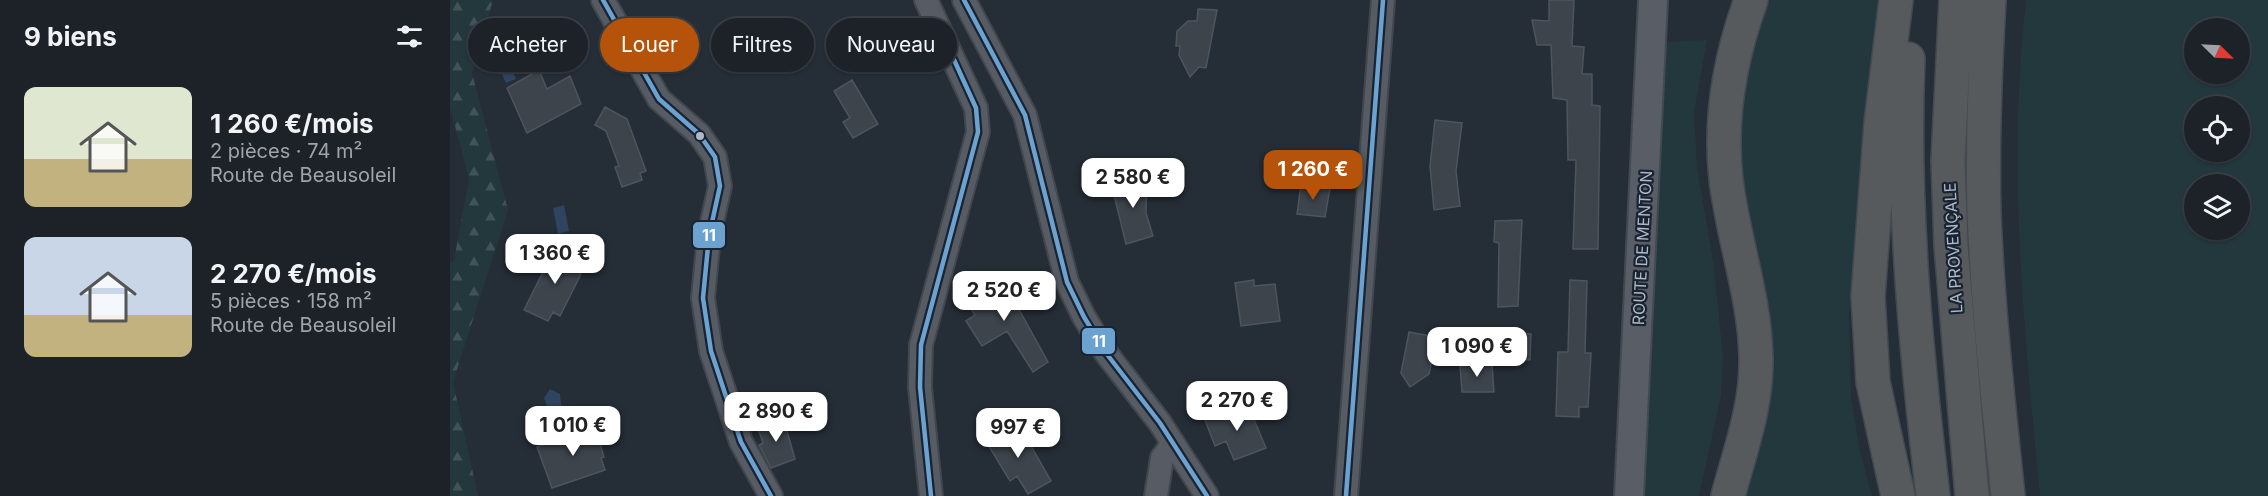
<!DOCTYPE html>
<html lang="fr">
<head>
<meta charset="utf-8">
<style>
  body { margin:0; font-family:Inter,sans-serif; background:#292f34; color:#f1f3f6; height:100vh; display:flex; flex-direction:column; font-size:22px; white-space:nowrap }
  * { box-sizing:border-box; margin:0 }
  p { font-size:20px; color:#a0a4a8 }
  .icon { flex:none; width:33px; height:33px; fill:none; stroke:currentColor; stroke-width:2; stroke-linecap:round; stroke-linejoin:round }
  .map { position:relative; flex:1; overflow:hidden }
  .sheet { display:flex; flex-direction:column; background:#1c2228; width:450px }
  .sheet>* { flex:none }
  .guide { position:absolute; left:18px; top:18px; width:570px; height:54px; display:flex; gap:12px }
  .needle { width:39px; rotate:114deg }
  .tools { position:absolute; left:1734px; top:18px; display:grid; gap:12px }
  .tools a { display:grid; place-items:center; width:66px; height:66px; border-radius:50%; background:#1c2228; box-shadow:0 2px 4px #0004,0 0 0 2px #3a3f45; font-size:30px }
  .price { position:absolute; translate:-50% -51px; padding:0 14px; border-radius:12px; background:#fff; color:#222; font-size:20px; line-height:39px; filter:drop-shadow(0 2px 3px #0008) }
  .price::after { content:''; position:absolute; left:50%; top:36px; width:18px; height:14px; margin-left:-9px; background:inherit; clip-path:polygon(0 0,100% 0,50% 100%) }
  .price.active { background:#b45309; color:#fff }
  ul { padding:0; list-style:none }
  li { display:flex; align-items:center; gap:18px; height:150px; padding:0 24px }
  li span { display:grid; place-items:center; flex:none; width:168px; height:120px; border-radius:12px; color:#555 }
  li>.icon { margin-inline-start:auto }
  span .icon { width:72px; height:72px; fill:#fffc; stroke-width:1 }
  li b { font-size:26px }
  h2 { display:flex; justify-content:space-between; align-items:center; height:72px; padding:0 24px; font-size:26px }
  .chip { padding:0 21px; border-radius:27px; background:#1c2228; box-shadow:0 2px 4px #0004,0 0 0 2px #3a3f45; font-size:21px; line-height:54px }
  .chip.active { background:#b45309; color:#fff }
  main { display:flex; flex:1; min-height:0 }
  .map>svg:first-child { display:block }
  .green { fill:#22383c; fill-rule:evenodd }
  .forest { fill:url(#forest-firs) }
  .water { fill:#2e445f }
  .building { fill:#3d444c; stroke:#4d545e; stroke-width:1.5 }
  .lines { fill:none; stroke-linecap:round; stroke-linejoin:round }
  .minor-casing { stroke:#42474e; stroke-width:26 }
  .major-casing { stroke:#434952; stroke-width:32 }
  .highway-casing { stroke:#424951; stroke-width:36 }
  .minor { stroke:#565b64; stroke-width:22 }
  .major { stroke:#585d66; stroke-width:28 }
  .highway { stroke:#565a5d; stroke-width:33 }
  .bus-1-casing { stroke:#192331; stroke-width:9 }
  .bus-1 { stroke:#6ca2d0; stroke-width:4.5 }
  .bus-dot { fill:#aeb9c8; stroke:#192331; stroke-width:2 }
  .labels { text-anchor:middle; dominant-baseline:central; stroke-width:4.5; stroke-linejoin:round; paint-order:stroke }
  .street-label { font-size:16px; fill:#aeb9c8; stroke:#192331 }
  .line-badge { stroke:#192331; stroke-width:2 }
  .badge-label { font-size:16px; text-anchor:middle; font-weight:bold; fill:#fff }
</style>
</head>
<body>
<main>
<section class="sheet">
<h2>9 biens<svg class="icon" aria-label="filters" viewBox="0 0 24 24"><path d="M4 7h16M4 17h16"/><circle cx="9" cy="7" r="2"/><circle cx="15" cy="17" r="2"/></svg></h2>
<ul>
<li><span style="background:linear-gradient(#dfe7d0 60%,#c2b280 0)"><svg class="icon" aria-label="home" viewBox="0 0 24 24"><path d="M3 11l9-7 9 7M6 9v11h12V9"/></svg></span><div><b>1 260 €/mois</b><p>2 pièces · 74 m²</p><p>Route de Beausoleil</p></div></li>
<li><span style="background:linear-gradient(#c9d6e8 65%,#c2b280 0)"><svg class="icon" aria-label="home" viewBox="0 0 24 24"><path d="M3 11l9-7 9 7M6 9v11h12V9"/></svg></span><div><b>2 270 €/mois</b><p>5 pièces · 158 m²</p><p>Route de Beausoleil</p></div></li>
</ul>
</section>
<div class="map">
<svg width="1818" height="496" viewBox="0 0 1818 496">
  <defs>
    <pattern id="forest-firs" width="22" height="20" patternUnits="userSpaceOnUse" patternTransform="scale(1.5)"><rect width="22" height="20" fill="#22383c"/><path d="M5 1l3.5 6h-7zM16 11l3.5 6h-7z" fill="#405357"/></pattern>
  </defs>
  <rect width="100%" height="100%" fill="#252d36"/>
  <!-- green -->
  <path class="green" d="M1320,0H1431L1424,37L1399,313L1401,395L1409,447L1422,496H1293C1309,443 1326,392 1322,335C1317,281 1299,228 1292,174C1283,115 1300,55 1320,0Z
    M1576,0H1818V496H1590C1574,331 1557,165 1576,0ZM1790,28V74H1744V28ZM1790,106V152H1744V106ZM1790,184V230H1744V184Z
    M1257,40L1244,113L1247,167L1263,260L1273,356L1271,396L1249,496H1190L1213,42Z"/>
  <!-- forest -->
  <path class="forest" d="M0,0H43L22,73L58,210L3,382L28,496H0V262L4,261L19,179L0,107Z"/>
  <!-- water -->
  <path class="water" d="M49,41L66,79L56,83L39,48Z
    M114,205L119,231L108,234L103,208Z
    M100,389L110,394L112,413L109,422L101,425L98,423L99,412L94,398Z"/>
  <!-- building -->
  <path class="building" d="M1099,0H1124L1122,46L1134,47L1132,74H1142V105L1150,106L1148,249H1123L1126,160H1118L1117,100L1103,98L1101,45H1087L1082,20L1099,21Z
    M748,9L767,10L756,68L749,67L740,77L729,55L730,46H726L727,31L738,21H747Z
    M89,70L97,89L120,76L131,104L77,133L57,88Z
    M402,80L428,124L403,138L393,122L400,118L384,91Z
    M155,107L177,119L196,171L190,173L192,180L172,187L165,167L169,166L156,131L145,125Z
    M985,120L1012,123L1006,171L1010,206L984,210L980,166Z
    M665,179H697L696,213L703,236L676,244L665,199Z
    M851,184L880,188L875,217L847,214Z
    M1072,220L1068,306L1048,307L1049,243L1044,242L1045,221Z
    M106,246L130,257L123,270L131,274L110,316L103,312L98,321L74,310Z
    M550,275L598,362L583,372L557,331L532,346L516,321L525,315L518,304L532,295L528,289Z
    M804,280V286L825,284L830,321L791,326L785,283Z
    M1120,280L1137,281L1135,353H1141L1138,407H1129V417L1106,416L1108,352H1118Z
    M959,332L987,337L979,374L960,387L951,373Z
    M1065,333L1081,334L1080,360L1064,359Z
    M1034,364H1042L1044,392H1012L1010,366Z
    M797,403L816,448L784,460L776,441L765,446L755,420Z
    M333,417L345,459L321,468L309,445L313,443L307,426Z
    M145,426L154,457L151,458L155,470L102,488L87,447Z
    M554,427L559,436L567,432L576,437L601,481L578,494L567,476L560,481L534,438Z"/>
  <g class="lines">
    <defs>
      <path id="minor" d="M153,0L209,99L249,134L265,157L270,186L259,236L253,298L261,351L291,442L321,496
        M476,0L526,108L528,132L471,345L470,387L481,496
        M514,0L575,115L617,282L634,317L656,353L710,423L757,496
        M706,496L712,458L723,443
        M896,496L933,0"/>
      <path id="major" d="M1179,496L1203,0"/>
      <path id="highway" d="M1446,0L1431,123L1418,296L1423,382L1448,496
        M1506,0L1498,161L1501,246L1522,496
        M1539,0C1535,71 1532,143 1534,214C1538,308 1548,402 1558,496
        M1458,59C1452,205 1466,351 1483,496
        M1278,496C1290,451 1307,406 1306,358C1305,297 1283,239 1276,179C1269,117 1280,58 1301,0"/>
    </defs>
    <!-- minor casing -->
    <use href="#minor" class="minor-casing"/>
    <!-- major casing -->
    <use href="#major" class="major-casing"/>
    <!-- highway casing -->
    <use href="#highway" class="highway-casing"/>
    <!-- minor -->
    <use href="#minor" class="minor"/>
    <!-- major -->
    <use href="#major" class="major"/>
    <!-- highway -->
    <use href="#highway" class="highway"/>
    <defs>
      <path id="bus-1" d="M153,0L209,99L249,134L265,157L270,186L259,236L253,298L261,351L291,442L321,496
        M514,0L575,115L617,282L634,317L656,353L710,423L757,496
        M481,496L470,387L471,345L528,132L526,108L495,40
        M896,496L933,0"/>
    </defs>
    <!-- bus-1 casing -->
    <use href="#bus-1" class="bus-1-casing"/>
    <!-- bus-1 -->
    <use href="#bus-1" class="bus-1"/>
  </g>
  <!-- markers -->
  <circle class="bus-dot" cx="250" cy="136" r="5"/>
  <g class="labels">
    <!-- street labels -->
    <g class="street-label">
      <text transform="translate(1192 248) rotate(-87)">ROUTE DE MENTON</text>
      <text transform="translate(1503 248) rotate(-93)">LA PROVENÇALE</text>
    </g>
  </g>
  <g class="line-badge">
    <rect x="242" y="221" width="34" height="28" rx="6" fill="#6ca2d0"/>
    <rect x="631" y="327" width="35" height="28" rx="6" fill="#6ca2d0"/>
  </g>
  <g class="badge-label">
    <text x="259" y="241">11</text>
    <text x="649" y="347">11</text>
  </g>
</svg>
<div class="tools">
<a><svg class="needle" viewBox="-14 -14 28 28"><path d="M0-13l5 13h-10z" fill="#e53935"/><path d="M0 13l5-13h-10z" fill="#a0a4a8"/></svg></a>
<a><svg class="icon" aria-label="locate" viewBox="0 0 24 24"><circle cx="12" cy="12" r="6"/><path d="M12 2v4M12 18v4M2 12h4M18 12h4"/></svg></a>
<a><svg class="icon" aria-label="layers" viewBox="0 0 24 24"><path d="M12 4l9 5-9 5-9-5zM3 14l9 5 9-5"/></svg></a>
</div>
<b class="price active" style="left:863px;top:201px">1 260 €</b>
<b class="price" style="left:683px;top:209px">2 580 €</b>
<b class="price" style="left:105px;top:285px">1 360 €</b>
<b class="price" style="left:554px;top:322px">2 520 €</b>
<b class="price" style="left:1027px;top:378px">1 090 €</b>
<b class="price" style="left:787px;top:432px">2 270 €</b>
<b class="price" style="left:326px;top:443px">2 890 €</b>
<b class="price" style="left:123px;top:457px">1 010 €</b>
<b class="price" style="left:568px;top:459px">997 €</b>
<div class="guide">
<a class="chip">Acheter</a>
<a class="chip active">Louer</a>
<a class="chip">Filtres</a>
<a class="chip">Nouveau</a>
</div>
</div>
</main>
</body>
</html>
